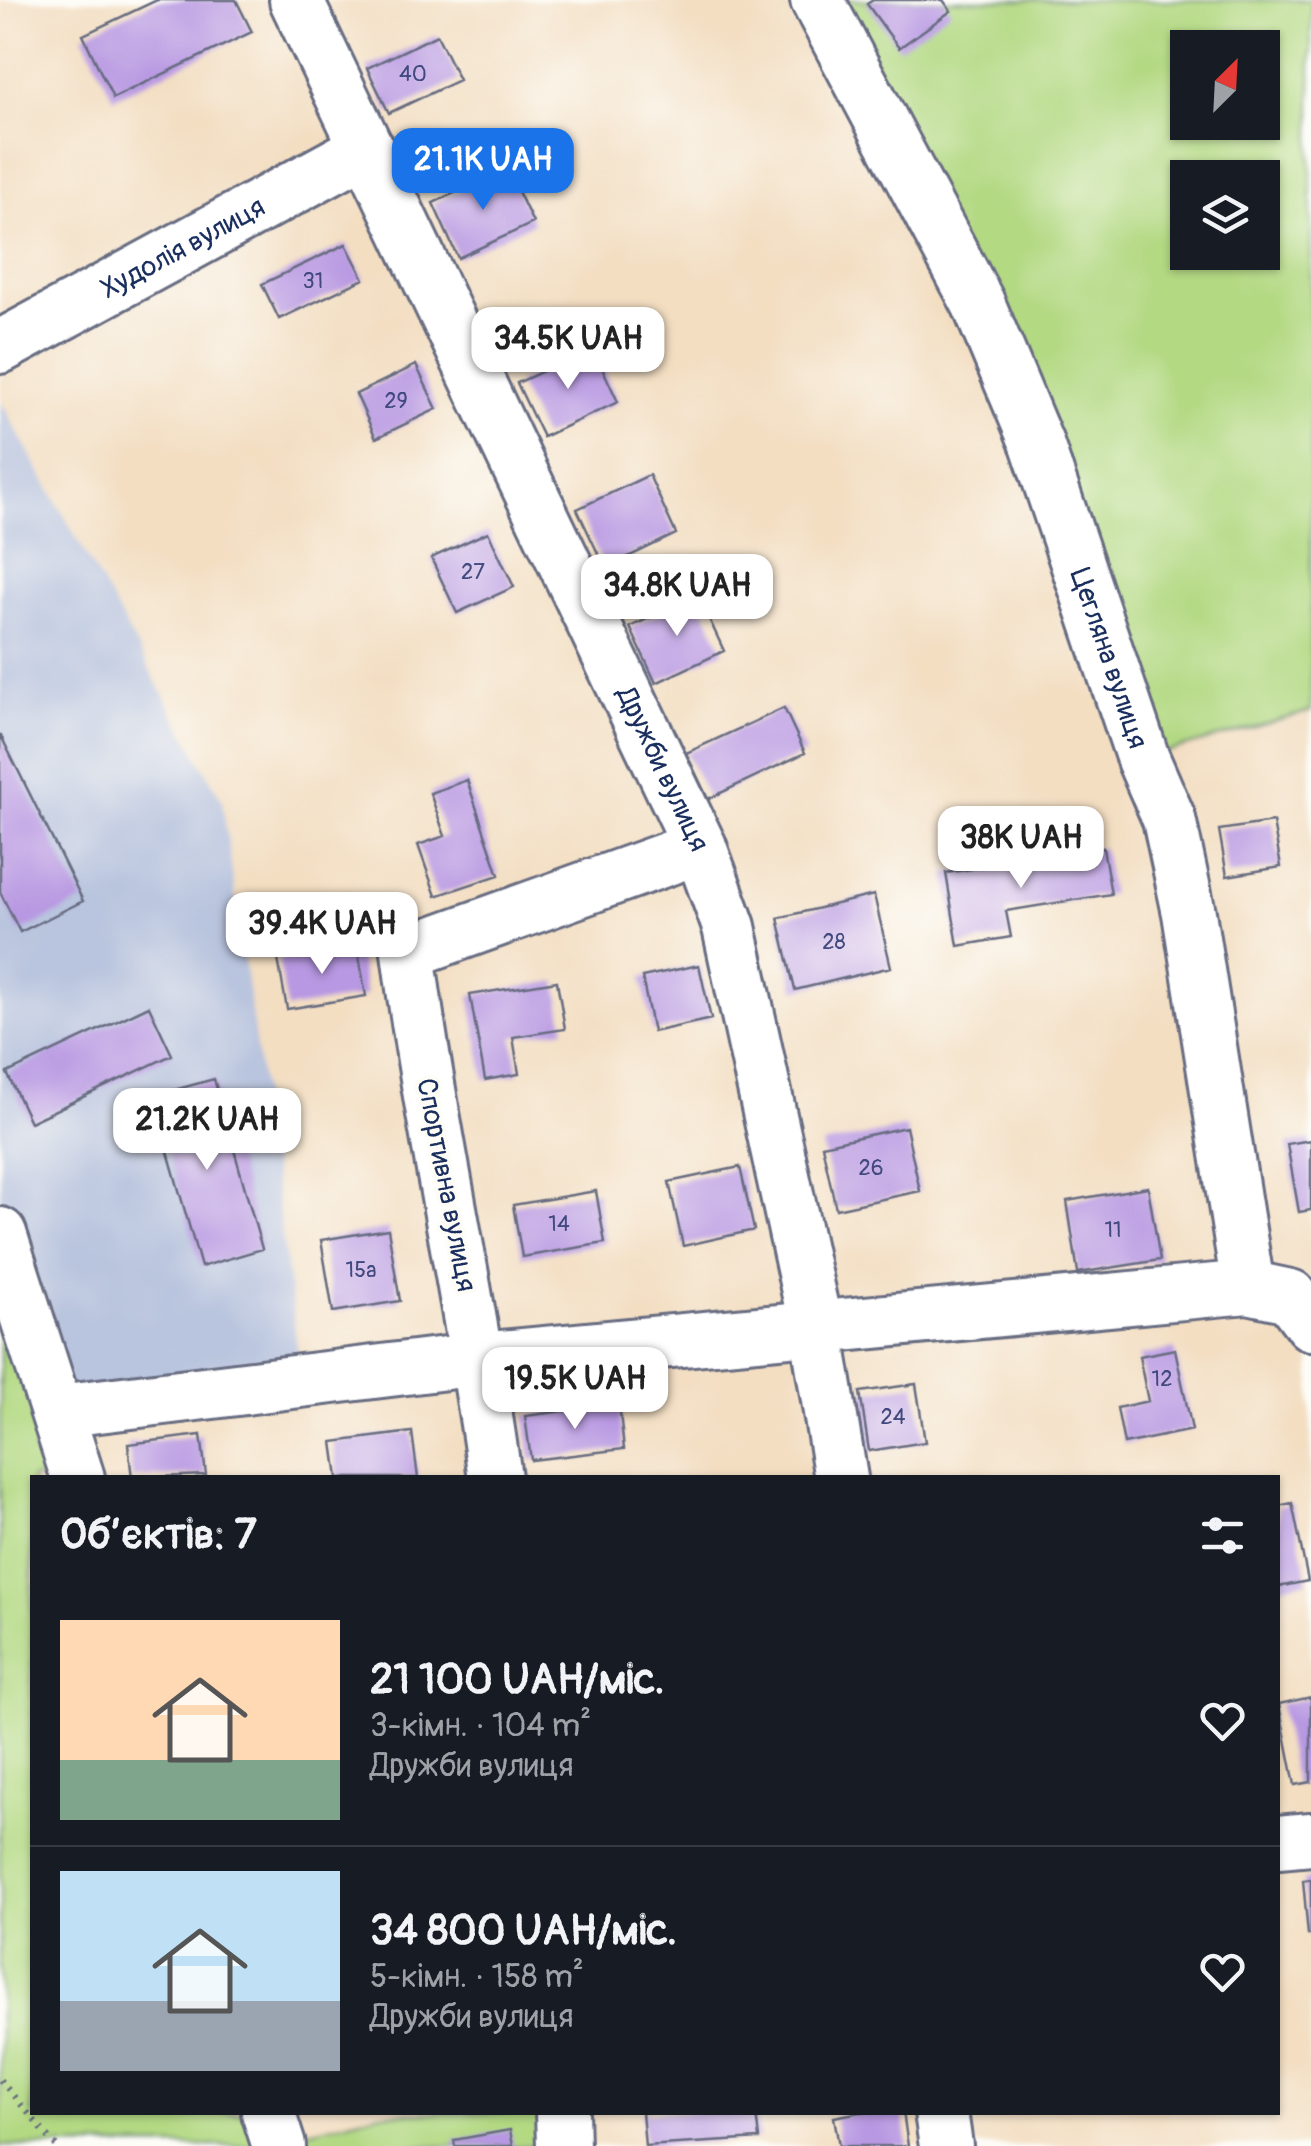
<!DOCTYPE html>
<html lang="uk">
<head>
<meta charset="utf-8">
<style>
  body { margin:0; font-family:Pangolin,sans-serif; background:#242831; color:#f1f3f6; height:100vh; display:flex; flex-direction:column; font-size:38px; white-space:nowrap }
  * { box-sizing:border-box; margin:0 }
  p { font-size:32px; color:#9ea1a6 }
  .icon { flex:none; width:55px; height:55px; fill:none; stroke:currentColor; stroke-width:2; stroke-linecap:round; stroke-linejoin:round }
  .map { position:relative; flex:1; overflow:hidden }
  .drawer { position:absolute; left:30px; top:1475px; width:1250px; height:640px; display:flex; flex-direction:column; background:#171b24; border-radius:0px; box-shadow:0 2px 8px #0004 }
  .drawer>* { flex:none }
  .needle { width:65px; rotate:24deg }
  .tools { position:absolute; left:1170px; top:30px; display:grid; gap:20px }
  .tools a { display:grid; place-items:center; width:110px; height:110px; border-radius:0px; background:#171b24; box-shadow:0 2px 8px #0004; font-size:50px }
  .price { position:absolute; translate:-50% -85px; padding:0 22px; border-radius:20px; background:#fff; color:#222; font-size:32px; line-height:65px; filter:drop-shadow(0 2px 5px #0008) }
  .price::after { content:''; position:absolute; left:50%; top:60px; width:30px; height:22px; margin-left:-15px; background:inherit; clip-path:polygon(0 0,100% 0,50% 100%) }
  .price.active { background:#1a73e8; color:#fff }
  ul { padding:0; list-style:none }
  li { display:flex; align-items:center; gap:30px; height:250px; padding:0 30px }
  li+li { border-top:2px solid #363941 }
  li span { display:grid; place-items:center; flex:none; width:280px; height:200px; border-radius:0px; color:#555 }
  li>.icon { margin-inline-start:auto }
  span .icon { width:120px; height:120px; fill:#fffc; stroke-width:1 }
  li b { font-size:42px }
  h2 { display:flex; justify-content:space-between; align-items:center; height:120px; padding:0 30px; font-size:42px }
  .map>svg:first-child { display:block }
  .industrial { fill:#b9c4de }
  .green { fill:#b3d983; stroke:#678470; stroke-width:2.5; fill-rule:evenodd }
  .building { fill:#b898e2 }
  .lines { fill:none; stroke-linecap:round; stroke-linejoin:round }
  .minor-casing { stroke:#676c81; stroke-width:58 }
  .path { stroke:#676c81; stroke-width:6; stroke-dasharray:2.5 8; stroke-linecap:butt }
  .minor { stroke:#fff; stroke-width:52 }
  .labels { text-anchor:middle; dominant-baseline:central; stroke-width:8; stroke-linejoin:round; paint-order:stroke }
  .number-label { font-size:22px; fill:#42497f }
  .street-label { font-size:28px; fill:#1b2f5e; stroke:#fdfcf7 }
</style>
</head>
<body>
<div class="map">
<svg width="1311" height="2146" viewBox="0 0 1311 2146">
  <rect width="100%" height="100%" fill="#fdfcf7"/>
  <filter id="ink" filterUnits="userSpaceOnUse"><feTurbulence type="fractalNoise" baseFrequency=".01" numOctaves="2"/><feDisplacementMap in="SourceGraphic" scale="20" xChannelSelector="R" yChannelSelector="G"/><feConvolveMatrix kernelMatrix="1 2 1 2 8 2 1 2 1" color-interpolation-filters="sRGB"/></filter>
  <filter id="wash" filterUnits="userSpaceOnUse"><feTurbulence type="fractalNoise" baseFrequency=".0048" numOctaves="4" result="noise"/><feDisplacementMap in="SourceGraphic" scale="40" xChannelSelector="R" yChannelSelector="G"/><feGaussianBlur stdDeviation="2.25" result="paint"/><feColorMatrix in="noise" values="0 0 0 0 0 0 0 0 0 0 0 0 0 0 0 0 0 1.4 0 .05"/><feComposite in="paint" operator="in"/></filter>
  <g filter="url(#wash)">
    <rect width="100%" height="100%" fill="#f3dec2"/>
    <!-- industrial -->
    <path class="industrial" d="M0,400L222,800L302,1381L58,1411L0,1253Z"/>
    <!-- green -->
    <path class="green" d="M817,0H1311V711L1143,759L1037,444ZM1188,48H1262V122H1188ZM1188,178H1262V252H1188Z
      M0,1254L78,1477L32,1478V2112L268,2113L277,2139L381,2113H562L563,2146H0Z"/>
    <g id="blocks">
      <!-- building -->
      <path class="building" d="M157,0H236L252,32L113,98L83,35Z
        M873,0H943L951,11L899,48L867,4Z
        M437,35L459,80L389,113L367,68Z
        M507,168L533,223L458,258L433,203Z
        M346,244L364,279L279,319L262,284Z
        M593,348L618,402L543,437L517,383Z
        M416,365L437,409L376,438L356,394Z
        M649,475L676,534L605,568L577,509Z
        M488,532L514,587L457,613L431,558Z
        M698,595L724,651L656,683L630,627Z
        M784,708L805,753L708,799L686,753Z
        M0,734L83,901L20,932L0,892Z
        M467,780L499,875L436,896L418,845L445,836L430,793Z
        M1273,822L1281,867L1227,876L1219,830Z
        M1103,848L1111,894L1006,911L1011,937L958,946L946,873Z
        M874,895L891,967L795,990L778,918Z
        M357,945L366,996L287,1009L278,959Z
        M699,965L711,1019L653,1032L642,977Z
        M557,981L565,1029L513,1037L519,1074L485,1080L470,995Z
        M149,1006L172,1055L30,1122L7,1073Z
        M214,1079L262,1249L201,1267L152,1096Z
        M906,1127L920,1191L836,1209L822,1145Z
        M1311,1140V1210L1299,1212L1287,1144Z
        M740,1167L754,1230L683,1246L669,1182Z
        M1148,1187L1160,1260L1078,1273L1067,1201Z
        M596,1191L605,1243L522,1257L513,1205Z
        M388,1229L400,1301L333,1312L321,1240Z
        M1175,1349L1192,1430L1124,1444L1117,1408L1148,1401L1139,1356Z
        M916,1384L925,1442L869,1451L860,1392Z
        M619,1404L624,1449L531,1460L525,1416Z
        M412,1432L418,1478H338L333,1442Z
        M201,1435L206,1475L132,1478L128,1444Z
        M1292,1503L1308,1581L1278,1587V1506Z
        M1311,1697V1782L1295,1785L1279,1704Z
        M1311,1879V1935H1308L1303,1880Z
        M642,2112H756L759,2139L645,2146Z
        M861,2112H903L908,2146H839L834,2117Z
        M510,2130L513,2146H455L454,2140Z"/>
    </g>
  </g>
  <g filter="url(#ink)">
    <use href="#blocks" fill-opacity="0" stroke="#676c81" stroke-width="2.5"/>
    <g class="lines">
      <defs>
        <g id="minor">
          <path id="s1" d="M296,0L700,847L729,927L816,1328L841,1478"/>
          <path id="s2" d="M817,0L978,303L1037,444L1143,759L1169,819L1189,913L1248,1287"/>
          <path id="s3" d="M0,347L367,148"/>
          <path d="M0,1234L78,1478"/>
          <path d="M58,1411L479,1359L1248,1287L1290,1296L1311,1324"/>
          <path d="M495,1478C471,1301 431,1128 408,952L700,847"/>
          <path d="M1278,1842L1311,1839"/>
          <path d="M268,2112L279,2146"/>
          <path d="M562,2112L563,2146"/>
          <path d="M941,2112L946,2146"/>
        </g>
      </defs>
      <!-- minor casing -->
      <use href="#minor" class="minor-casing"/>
      <!-- path -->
      <path class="path" d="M0,2080L56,2146"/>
      <!-- minor -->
      <use href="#minor" class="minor"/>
    </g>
  </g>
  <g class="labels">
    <!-- number labels -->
    <g class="number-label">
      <text x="413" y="74">40</text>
      <text x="313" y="281">31</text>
      <text x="396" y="401">29</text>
      <text x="473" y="572">27</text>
      <text x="834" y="942">28</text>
      <text x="871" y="1168">26</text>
      <text x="559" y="1224">14</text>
      <text x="1113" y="1230">11</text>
      <text x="361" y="1270">15а</text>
      <text x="1162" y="1379">12</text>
      <text x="893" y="1417">24</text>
    </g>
    <!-- street labels -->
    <g class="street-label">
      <text stroke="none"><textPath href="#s3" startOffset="208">Худолія вулиця</textPath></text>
      <text stroke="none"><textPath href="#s2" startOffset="722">Цегляна вулиця</textPath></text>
      <text stroke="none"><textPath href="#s1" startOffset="852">Дружби вулиця</textPath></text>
      <text transform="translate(446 1185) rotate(79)">Спортивна вулиця</text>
    </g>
  </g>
</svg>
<div class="tools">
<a><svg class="needle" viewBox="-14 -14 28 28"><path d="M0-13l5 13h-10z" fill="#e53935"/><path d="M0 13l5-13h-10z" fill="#9ea1a6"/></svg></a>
<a><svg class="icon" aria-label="layers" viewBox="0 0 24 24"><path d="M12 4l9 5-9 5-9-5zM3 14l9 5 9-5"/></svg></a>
</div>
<b class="price active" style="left:483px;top:213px">21.1K UAH</b>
<b class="price" style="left:568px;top:392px">34.5K UAH</b>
<b class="price" style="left:677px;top:639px">34.8K UAH</b>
<b class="price" style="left:1021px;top:891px">38K UAH</b>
<b class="price" style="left:322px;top:977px">39.4K UAH</b>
<b class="price" style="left:207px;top:1173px">21.2K UAH</b>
<b class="price" style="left:575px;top:1432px">19.5K UAH</b>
<section class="drawer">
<h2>Об’єктів: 7<svg class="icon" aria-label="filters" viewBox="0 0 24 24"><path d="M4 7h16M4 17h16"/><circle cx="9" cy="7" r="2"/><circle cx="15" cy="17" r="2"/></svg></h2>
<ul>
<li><span style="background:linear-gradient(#ffd9b3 70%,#7fa58c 0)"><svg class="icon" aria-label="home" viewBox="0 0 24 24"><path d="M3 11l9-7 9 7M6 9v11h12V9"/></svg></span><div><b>21 100 UAH/міс.</b><p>3-кімн. · 104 m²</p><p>Дружби вулиця</p></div><svg class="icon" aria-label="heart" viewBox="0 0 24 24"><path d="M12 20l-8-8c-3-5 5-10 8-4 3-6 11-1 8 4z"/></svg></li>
<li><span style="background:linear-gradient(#bfe0f5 65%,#9aa5b1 0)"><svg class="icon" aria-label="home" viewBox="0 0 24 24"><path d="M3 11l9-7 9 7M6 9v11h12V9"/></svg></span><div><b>34 800 UAH/міс.</b><p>5-кімн. · 158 m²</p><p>Дружби вулиця</p></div><svg class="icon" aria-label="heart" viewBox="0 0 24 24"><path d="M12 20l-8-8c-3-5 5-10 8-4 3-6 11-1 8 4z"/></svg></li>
</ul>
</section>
</div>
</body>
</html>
